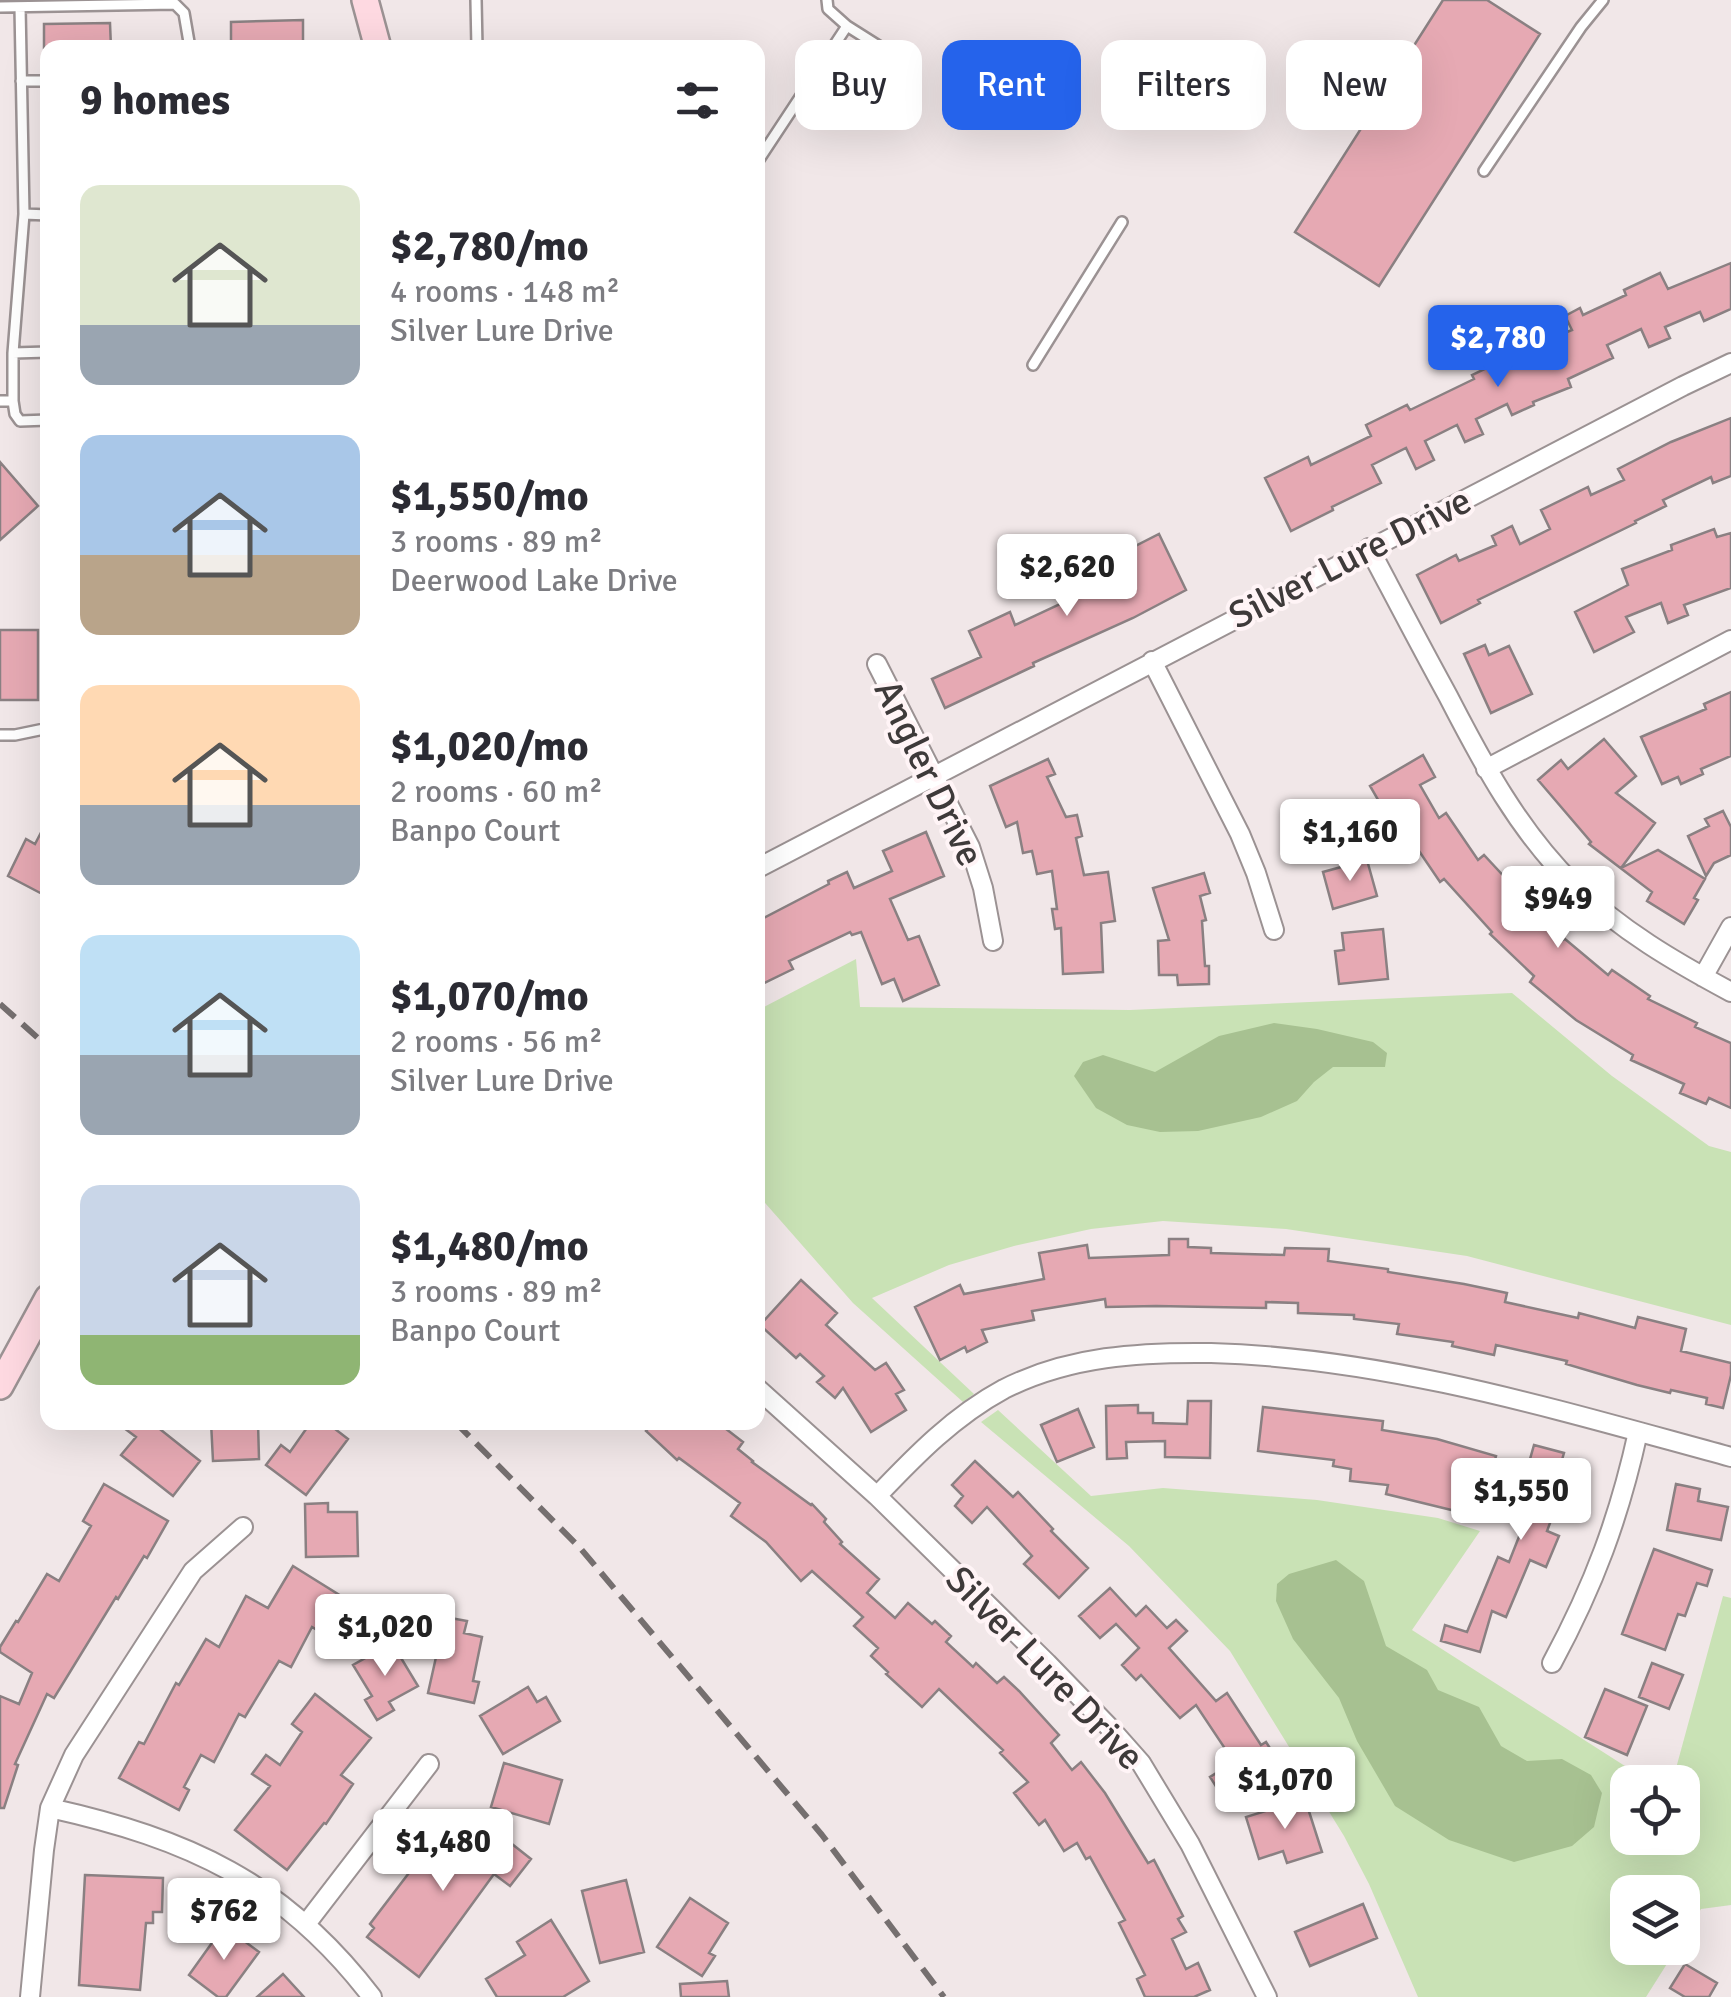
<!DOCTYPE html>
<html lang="en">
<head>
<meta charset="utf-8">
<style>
  body { margin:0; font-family:Signika,sans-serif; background:#f2f2f3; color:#2b2b33; height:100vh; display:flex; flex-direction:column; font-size:38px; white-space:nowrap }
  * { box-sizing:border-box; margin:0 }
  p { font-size:32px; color:#7c7c81 }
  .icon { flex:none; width:55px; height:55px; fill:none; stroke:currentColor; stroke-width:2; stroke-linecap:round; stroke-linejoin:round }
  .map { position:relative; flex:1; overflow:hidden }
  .sheet { position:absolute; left:40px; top:40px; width:725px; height:1390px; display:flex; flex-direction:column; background:#fff; border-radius:20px; box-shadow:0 10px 40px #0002 }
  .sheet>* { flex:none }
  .hud { position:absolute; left:795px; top:40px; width:785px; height:90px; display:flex; gap:20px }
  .buttons { position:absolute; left:1610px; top:1765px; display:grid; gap:20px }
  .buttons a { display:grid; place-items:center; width:90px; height:90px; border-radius:20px; background:#fff; box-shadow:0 10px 40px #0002; font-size:50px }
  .price { position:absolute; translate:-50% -85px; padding:0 22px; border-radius:10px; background:#fff; color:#222; font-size:32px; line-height:65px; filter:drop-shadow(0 2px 5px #0008) }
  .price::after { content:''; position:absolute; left:50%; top:60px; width:30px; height:22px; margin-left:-15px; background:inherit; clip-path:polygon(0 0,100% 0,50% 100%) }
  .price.on { background:#2563eb; color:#fff }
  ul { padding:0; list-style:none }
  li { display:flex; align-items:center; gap:30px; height:250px; padding:0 40px }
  li span { display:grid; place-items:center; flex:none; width:280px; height:200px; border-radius:20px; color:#555 }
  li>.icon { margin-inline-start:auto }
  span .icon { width:120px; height:120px; fill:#fffc; stroke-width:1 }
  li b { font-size:42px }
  h2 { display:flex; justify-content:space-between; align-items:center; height:120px; padding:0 40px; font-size:42px }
  .chip { padding:0 35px; border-radius:20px; background:#fff; box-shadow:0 10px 40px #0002; font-size:35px; line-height:90px }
  .chip.on { background:#2563eb; color:#fff }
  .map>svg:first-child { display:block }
  .green { fill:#c9e2b5 }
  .water { fill:#a7c191 }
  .building { fill:#e6a9b3; stroke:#8a8082; stroke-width:2.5 }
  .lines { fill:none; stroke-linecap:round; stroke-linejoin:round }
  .lane-casing { stroke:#9b9293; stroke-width:14 }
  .street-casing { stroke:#9b9293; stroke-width:22 }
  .secondary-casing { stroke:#9b9293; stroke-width:30 }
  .lane { stroke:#fff; stroke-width:9 }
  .street { stroke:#fff; stroke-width:18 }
  .secondary { stroke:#fed9e1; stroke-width:25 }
  .rail { stroke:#756f6f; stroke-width:6; stroke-dasharray:20 10; stroke-linecap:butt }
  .labels { text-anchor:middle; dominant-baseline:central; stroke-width:8; stroke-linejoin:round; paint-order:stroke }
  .street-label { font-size:38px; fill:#3e3a3a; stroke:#fff4f6 }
</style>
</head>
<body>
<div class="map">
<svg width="1731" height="1997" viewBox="0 0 1731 1997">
  <rect width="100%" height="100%" fill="#f1e7e8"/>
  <!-- green -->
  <path class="green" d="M856,959L860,1007L1130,1010L1512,993L1612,1076L1709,1146L1731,1152V1325L1467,1256L1286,1229L1163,1221L1091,1229L1014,1246L949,1265L872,1298L974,1394L963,1402L853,1303L758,1195V1014L762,1008Z
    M998,1410L1091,1496L1163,1488L1317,1500L1438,1518L1480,1531L1412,1630L1650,1782H1628V1838H1682V1782H1665L1675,1772L1723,1596L1731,1598V1905L1701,1909L1683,1938L1682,1892H1628V1948H1677L1646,1997H1418L1369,1884L1344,1836L1230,1651L1129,1546L981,1422Z"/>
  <!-- water -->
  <path class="water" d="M1274,1023L1317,1029L1373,1042L1387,1053L1385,1067H1333L1314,1082L1297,1101L1261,1117L1198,1131L1160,1132L1127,1125L1096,1108L1074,1076L1083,1062L1103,1055L1155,1072L1219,1036Z
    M1336,1560L1364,1581L1386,1646L1427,1670L1438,1690L1479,1707L1501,1746L1527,1761L1562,1759L1591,1775L1602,1793L1594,1827L1572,1846L1514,1862L1449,1840L1395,1806L1357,1741L1339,1698L1293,1639L1276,1601L1277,1584L1289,1574Z"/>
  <!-- building -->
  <path class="building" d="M1443,0H1487L1540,34L1379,286L1295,232Z
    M303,20V48H231V22Z
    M110,23L111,48H44V24Z
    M1731,263V309L1704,321L1700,312L1665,327L1670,338L1649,347L1641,329L1607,345L1613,358L1568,379L1571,387L1533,402L1534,405L1512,415L1507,404L1476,419L1483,434L1465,442L1457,425L1425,441L1434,460L1416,469L1406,448L1372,465L1381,483L1332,507L1333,510L1291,531L1265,478L1308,457L1311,465L1371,436L1366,425L1407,405L1410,410L1474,379L1472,375L1524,350L1520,341L1538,333L1542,342L1572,330L1565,316L1580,308L1583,315L1626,295L1624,290L1660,273L1668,289Z
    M1731,418V476L1713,483L1711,477L1663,500L1666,506L1635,521L1636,523L1478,600L1480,603L1441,623L1417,575L1456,555L1459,561L1496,545L1492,536L1512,526L1520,544L1550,529L1541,510L1588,487L1591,495L1624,480L1618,469L1671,442Z
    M0,462L38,506L0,540Z
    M1714,529L1717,537L1731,533V588L1684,605L1688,615L1668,623L1661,603L1626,617L1634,632L1594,652L1575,612L1628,585L1622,569L1672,550L1671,545Z
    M1159,534L1186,590L1133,618L1033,663L1034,666L945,708L932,679L981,657L969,631L1010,612L1015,625L1071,599L1063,583Z
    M0,630H38V700H0Z
    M1485,645L1489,655L1509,646L1532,694L1491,713L1464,654Z
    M1731,692V756L1701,769L1703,774L1681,784L1678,777L1662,784L1641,737L1706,709L1704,704Z
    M1604,739L1636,776L1616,793L1655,823L1621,868L1658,850L1705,879L1694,898L1698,900L1684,924L1647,901L1652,892L1589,844L1591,842L1538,780L1561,760L1568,769Z
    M1423,755L1435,777L1420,785L1439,818L1446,813L1478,860L1484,855L1524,898L1526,895L1543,911L1538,916L1563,940L1565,939L1608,975L1612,970L1650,996L1648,999L1697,1023L1695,1027L1731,1043V1108L1709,1098L1706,1104L1680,1093L1684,1084L1631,1060L1633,1055L1576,1020L1530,982L1534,976L1490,934L1492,932L1444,879L1440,882L1398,820L1392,824L1370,786Z
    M1048,759L1055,774L1047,777L1066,817L1077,815L1082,836L1076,838L1084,875L1108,872L1115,921L1101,923L1103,972L1063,974L1061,928L1055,929L1052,909H1057L1052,871L1037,874L1032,851L1023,853L1017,822L1006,827L990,786Z
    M1723,811L1731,827V855L1714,863L1706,876L1688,836L1709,826L1705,819Z
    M48,819V897L8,876L26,839L35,844Z
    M926,832L944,876L890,899L908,940L919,936L939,985L903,1001L894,979L882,984L861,932L852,935L850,932L789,961L793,969L758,986V921L829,884L828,881L847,872L854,888L892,871L883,851Z
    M1367,860L1377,896L1333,909L1323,872Z
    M1204,873L1210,893L1200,896L1206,920L1202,921L1205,966H1209V984L1178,985L1177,975H1159L1158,941L1169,940L1153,888Z
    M1383,929L1388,979L1339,984L1335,951L1344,950L1342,933Z
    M1169,1239H1188V1247L1211,1248V1253L1284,1255L1285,1248L1329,1249L1328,1261L1388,1269V1272L1464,1284L1507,1293L1505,1302L1578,1318L1579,1313L1635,1328L1638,1317L1686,1329L1681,1351L1731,1363V1375L1723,1408L1706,1404L1707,1398L1671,1390L1670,1393L1637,1385L1566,1364L1567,1361L1496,1345L1494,1355L1452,1346L1453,1342L1397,1334L1399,1324L1354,1319V1315L1298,1313V1303L1266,1302V1308L1156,1306L1106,1307L1105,1299L1032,1311L1034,1320L982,1330L987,1342L967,1352L965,1347L940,1360L915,1307L960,1285L964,1294L1044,1279L1039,1253L1087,1245L1089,1258L1169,1255Z
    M801,1280L837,1313L826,1325L875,1370L886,1363L904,1390L896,1394L906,1410L871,1432L843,1388L835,1398L817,1382L824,1376L800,1354L796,1358L760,1325Z
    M1188,1401H1211L1210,1458L1165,1457V1441L1126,1442L1127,1458L1107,1459L1106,1406L1138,1405V1413H1153V1423L1187,1424Z
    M1263,1407L1383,1421L1382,1430L1437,1439L1496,1456L1480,1517L1386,1494L1388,1485L1350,1481L1351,1469L1333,1466L1334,1460L1258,1451Z
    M1078,1409L1094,1447L1057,1462L1041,1425Z
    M116,1422H151L200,1461L173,1496L121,1455L136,1437Z
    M211,1422H258L259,1459L213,1461Z
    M311,1422H326L348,1439L306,1495L266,1465L281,1445L290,1452Z
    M654,1422H717L743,1442L738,1449L753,1461L752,1462L811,1505L812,1504L826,1519L824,1522L842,1542L840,1544L879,1579L867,1593L895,1618L908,1603L932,1624L935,1621L951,1636L946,1642L973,1667L976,1663L997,1683L1004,1677L1019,1691L1059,1735L1051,1743L1072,1770L1081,1762L1105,1793L1148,1863L1154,1860L1183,1916L1178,1919L1186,1932L1172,1939L1186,1969L1198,1963L1210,1990L1194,1997H1145L1137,1979L1145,1975L1119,1923L1125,1920L1090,1857L1086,1859L1077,1843L1064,1851L1045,1820L1039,1825L1014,1793L1028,1782L1000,1753L1003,1750L939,1689L922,1707L886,1674L888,1672L871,1656L878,1648L854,1626L863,1617L812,1571L801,1581L766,1542L731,1516L740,1503L679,1458L677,1460L646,1431Z
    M1534,1445L1564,1453L1559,1470L1576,1475L1567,1505L1558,1502L1547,1531L1559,1536L1546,1567L1530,1560L1506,1617L1492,1611L1480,1652L1441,1641L1445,1625L1467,1632L1498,1557L1509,1562L1524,1524L1513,1519L1524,1492L1521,1491Z
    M975,1461L1013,1497L1018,1492L1053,1529L1051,1531L1088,1568L1059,1598L1024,1564L1032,1556L987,1507L972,1523L955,1506L963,1496L952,1485Z
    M104,1484L168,1521L147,1558L144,1556L118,1599L116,1597L54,1698L47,1694L15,1764L18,1765L4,1808H0V1696L19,1704L32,1673L0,1652V1647L16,1621L18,1622L47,1574L59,1581L91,1526L83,1521Z
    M1676,1484L1700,1489L1698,1501L1728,1507L1721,1540L1667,1530Z
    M328,1503V1512H357L358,1556L306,1557L305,1504Z
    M1654,1549L1712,1570L1707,1586L1697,1583L1685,1616L1678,1614L1665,1650L1622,1634Z
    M293,1566L341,1596L333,1610L340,1614L327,1636L312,1627L291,1667L279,1661L245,1717L239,1714L214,1762L201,1755L184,1787L189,1790L179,1810L119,1778L139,1742L144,1744L176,1683L179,1685L206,1639L219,1647L246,1596L268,1608Z
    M1110,1588L1136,1616L1146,1606L1167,1628L1176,1620L1187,1631L1169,1648L1216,1701L1227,1693L1261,1745L1266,1742L1284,1770L1228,1805L1210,1777L1234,1762L1196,1705L1180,1718L1141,1675L1136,1680L1122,1665L1139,1648L1116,1624L1100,1638L1079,1616Z
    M445,1617L467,1621L464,1633L482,1637L473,1681L479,1682L474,1703L428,1693Z
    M392,1643L418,1686L389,1702L394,1710L377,1720L365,1700L372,1696L353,1665Z
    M1652,1663L1683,1675L1669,1709L1639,1697Z
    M528,1687L537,1702L546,1697L560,1721L503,1754L480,1716Z
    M1605,1689L1647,1706L1627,1755L1585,1737Z
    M315,1694L371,1738L341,1775L353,1784L326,1824L324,1823L287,1870L235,1830L270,1786L252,1774L266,1755L280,1765L302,1732L292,1724Z
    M504,1763L562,1780L549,1824L491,1807Z
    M1305,1799L1322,1852L1287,1863L1283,1851L1259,1859L1246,1817Z
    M475,1815L531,1859L510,1886L494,1874L419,1977L367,1937L374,1928L370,1924L428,1848L442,1858Z
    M85,1875L163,1878L162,1912H153V1923H146L140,1990L79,1985Z
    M626,1880L644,1952L600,1963L582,1891Z
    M690,1898L728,1923L709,1953L715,1956L702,1976L657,1947Z
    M1363,1904L1377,1938L1310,1966L1295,1932Z
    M551,1920L589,1981L563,1997H497L486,1979L525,1955L517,1942Z
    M224,1926L259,1952L226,1997H218L189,1975Z
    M1685,1964L1717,1983L1709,1997H1685L1670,1988Z
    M283,1974L304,1997H257Z
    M727,1981L729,1997H681L680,1984Z"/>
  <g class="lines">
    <defs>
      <path id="lane" d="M476,0L477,48
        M827,0L828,9L847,26L896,57
        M0,7L175,4L184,13L190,48
        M21,81H48
        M758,161L847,26
        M1484,171L1581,27L1603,0
        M24,214L48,215
        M13,353L48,352
        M1033,365L1122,222
        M0,401H13V353L24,214L20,7
        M13,401L15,414L20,421L48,420
        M0,735H15L44,729L48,724"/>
      <path id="street" d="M1369,548C1395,597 1421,647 1448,696C1483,764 1519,831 1574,885C1620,930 1675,962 1731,992
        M1152,661L1240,834L1256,873L1274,930
        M877,664L970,847L983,888L993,941
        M1486,769L1731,640
        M758,868L1683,386L1731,363
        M1703,977L1731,927
        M758,1389L877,1496L1047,1663L1110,1728L1141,1763L1190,1844L1267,1997
        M877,1496C916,1455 954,1416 1004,1389C1069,1356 1140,1352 1211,1353C1389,1358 1561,1411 1731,1457
        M1552,1663C1594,1585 1619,1518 1638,1432
        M50,1808C189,1839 284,1882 372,1997
        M306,1924L429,1764
        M30,1997L44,1850L50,1808L74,1755L193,1571L243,1527"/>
      <path id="secondary" d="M365,0L378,48
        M0,1386L48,1298"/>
    </defs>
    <!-- lane casing -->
    <use href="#lane" class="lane-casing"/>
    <!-- street casing -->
    <use href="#street" class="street-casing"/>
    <!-- secondary casing -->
    <use href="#secondary" class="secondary-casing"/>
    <!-- lane -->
    <use href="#lane" class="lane"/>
    <!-- street -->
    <use href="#street" class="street"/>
    <!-- secondary -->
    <use href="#secondary" class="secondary"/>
    <!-- rail -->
    <path class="rail" d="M0,1004L48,1047
      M455,1422L581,1549L822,1835L944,1997"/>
  </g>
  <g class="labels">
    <!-- street labels -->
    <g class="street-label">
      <text transform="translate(1350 558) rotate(-27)">Silver Lure Drive</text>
      <text transform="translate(929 773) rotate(64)">Angler Drive</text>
      <text transform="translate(1045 1668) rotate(46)">Silver Lure Drive</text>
    </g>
  </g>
</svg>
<div class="buttons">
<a><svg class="icon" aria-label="locate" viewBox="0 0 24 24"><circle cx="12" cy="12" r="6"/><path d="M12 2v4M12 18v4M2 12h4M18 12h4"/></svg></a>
<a><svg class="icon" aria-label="layers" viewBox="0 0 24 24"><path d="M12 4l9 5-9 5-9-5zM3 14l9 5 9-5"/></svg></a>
</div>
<b class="price on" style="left:1498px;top:390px">$2,780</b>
<b class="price" style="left:1067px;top:619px">$2,620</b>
<b class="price" style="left:1350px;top:884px">$1,160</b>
<b class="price" style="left:1558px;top:951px">$949</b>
<b class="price" style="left:1521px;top:1543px">$1,550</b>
<b class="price" style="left:385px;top:1679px">$1,020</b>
<b class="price" style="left:1285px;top:1832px">$1,070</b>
<b class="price" style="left:443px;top:1894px">$1,480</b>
<b class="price" style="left:224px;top:1963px">$762</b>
<div class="hud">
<a class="chip">Buy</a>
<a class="chip on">Rent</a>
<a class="chip">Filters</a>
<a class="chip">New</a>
</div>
<section class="sheet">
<h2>9 homes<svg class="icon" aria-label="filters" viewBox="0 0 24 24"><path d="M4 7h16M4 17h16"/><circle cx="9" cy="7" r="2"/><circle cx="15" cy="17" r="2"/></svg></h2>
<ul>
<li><span style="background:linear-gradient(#dfe7d0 70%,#9aa5b1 0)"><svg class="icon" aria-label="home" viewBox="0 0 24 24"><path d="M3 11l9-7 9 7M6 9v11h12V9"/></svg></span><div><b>$2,780/mo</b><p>4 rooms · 148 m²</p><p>Silver Lure Drive</p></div></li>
<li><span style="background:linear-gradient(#a9c7e8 60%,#b9a48a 0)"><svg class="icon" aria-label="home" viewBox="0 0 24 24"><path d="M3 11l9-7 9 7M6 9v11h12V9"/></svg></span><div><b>$1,550/mo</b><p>3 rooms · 89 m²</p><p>Deerwood Lake Drive</p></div></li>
<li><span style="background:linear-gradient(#ffd9b3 60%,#9aa5b1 0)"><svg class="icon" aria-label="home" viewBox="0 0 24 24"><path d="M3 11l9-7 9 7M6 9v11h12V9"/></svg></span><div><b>$1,020/mo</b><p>2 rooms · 60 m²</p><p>Banpo Court</p></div></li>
<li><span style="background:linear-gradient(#bfe0f5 60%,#9aa5b1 0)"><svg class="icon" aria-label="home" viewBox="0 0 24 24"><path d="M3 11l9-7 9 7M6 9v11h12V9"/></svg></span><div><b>$1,070/mo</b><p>2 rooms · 56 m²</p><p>Silver Lure Drive</p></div></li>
<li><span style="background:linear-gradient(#c9d6e8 75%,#8fb573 0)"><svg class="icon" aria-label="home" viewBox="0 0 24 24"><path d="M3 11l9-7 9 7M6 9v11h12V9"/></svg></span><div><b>$1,480/mo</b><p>3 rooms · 89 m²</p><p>Banpo Court</p></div></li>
</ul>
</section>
</div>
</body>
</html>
